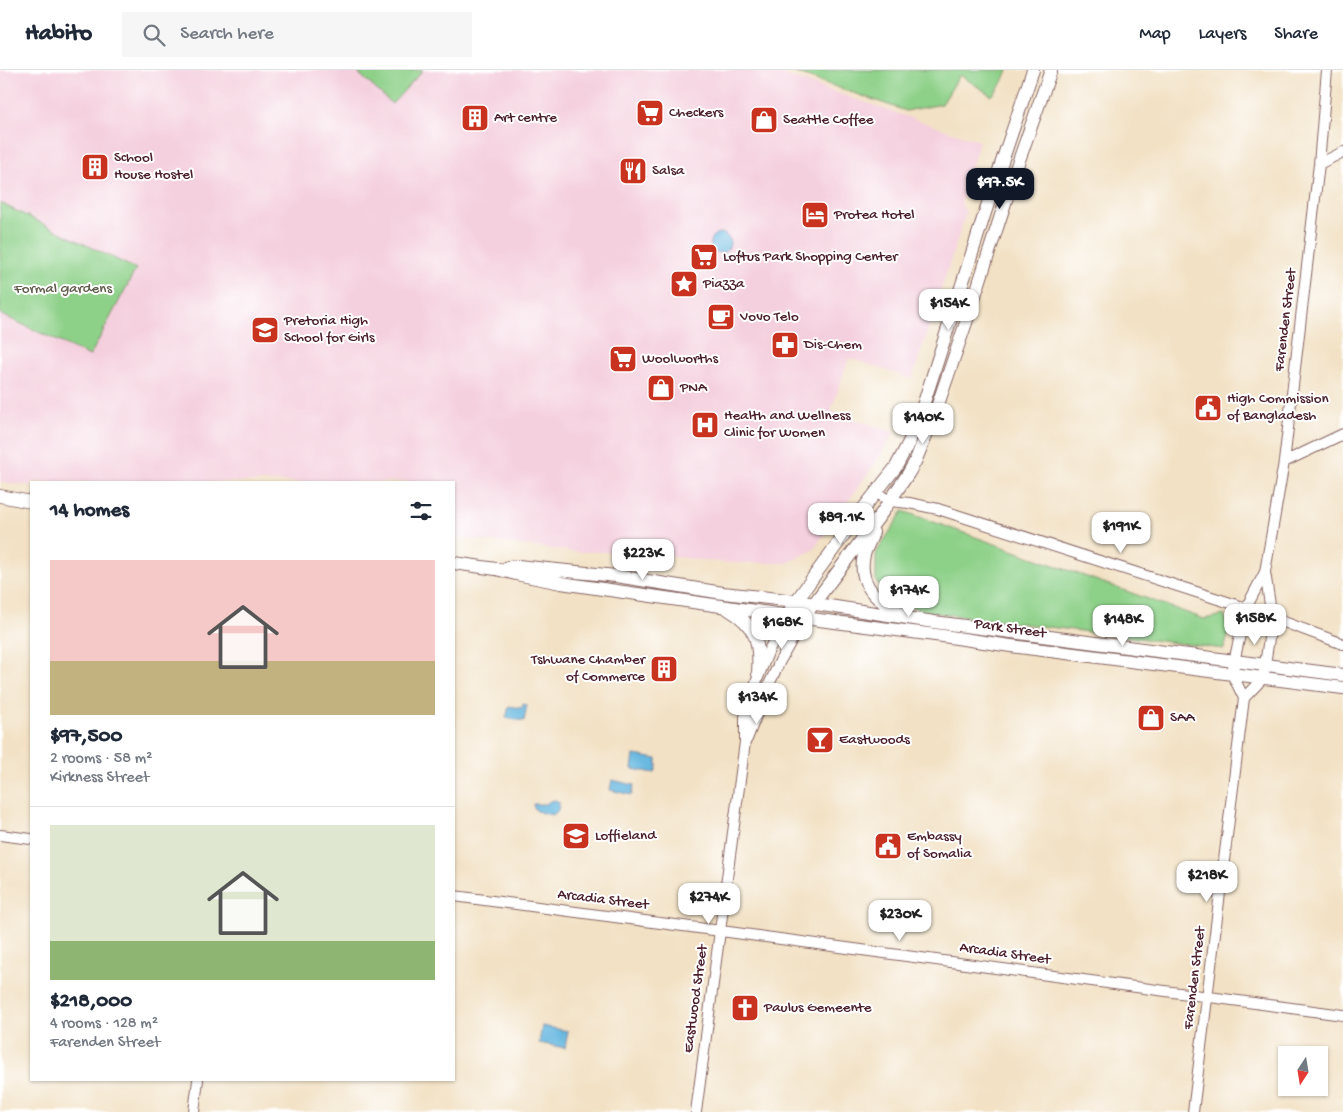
<!DOCTYPE html>
<html lang="en">
<head>
<meta charset="utf-8">
<style>
  body { margin:0; font-family:"Gochi Hand",sans-serif; background:#f6f6f7; color:#1f2937; height:100vh; display:flex; flex-direction:column; font-size:19px; white-space:nowrap }
  * { box-sizing:border-box; margin:0 }
  p { font-size:16px; color:#747a83 }
  .icon { flex:none; width:28px; height:28px; fill:none; stroke:currentColor; stroke-width:2; stroke-linecap:round; stroke-linejoin:round }
  .map { position:relative; flex:1; overflow:hidden }
  .drawer { position:absolute; left:30px; top:411px; width:425px; height:600px; display:flex; flex-direction:column; background:#fff; border-radius:0px; box-shadow:0 1px 4px #0004 }
  .drawer>* { flex:none }
  .needle { width:32px; rotate:192deg }
  .controls { position:absolute; left:1278px; top:976px; display:grid; gap:10px }
  .controls a { display:grid; place-items:center; width:50px; height:50px; border-radius:0px; background:#fff; box-shadow:0 1px 4px #0004; font-size:25px }
  .price { position:absolute; translate:-50% -42px; padding:0 11px; border-radius:10px; background:#fff; color:#222; font-size:16px; line-height:32px; filter:drop-shadow(0 1px 2px #0008) }
  .price::after { content:''; position:absolute; left:50%; top:30px; width:15px; height:11px; margin-left:-8px; background:inherit; clip-path:polygon(0 0,100% 0,50% 100%) }
  .price.current { background:#111827; color:#fff }
  ul { padding:0; list-style:none }
  li { display:grid; align-content:center; gap:10px; height:265px; padding:0 20px }
  li+li { border-top:1px solid #e0e1e3 }
  li span { display:grid; place-items:center; height:155px; border-radius:0px; color:#555 }
  li>.icon { margin-inline-start:auto }
  span .icon { width:90px; height:90px; fill:#fffc; stroke-width:1 }
  li b { font-size:21px }
  h2 { display:flex; justify-content:space-between; align-items:center; height:60px; padding:0 20px; font-size:21px }
  header { display:flex; align-items:center; gap:30px; box-sizing:border-box; height:70px; padding:0 25px; background:#fff; border-bottom:1px solid #e0e1e3 }
  header strong { font-size:24px }
  nav { display:flex; gap:28px; margin-inline-start:auto; font-size:18px }
  .search { width:350px; height:45px; background:#f6f6f7; display:flex; align-items:center; gap:12px; box-sizing:border-box; padding:0 18px; border-radius:0px; color:#747a83; font-size:19px }
  .map>svg:first-child { display:block }
  .built { fill:#f4cfdd }
  .green { fill:#8dd088; stroke:#6c785a }
  .water { fill:#64b6df; stroke:#576a85 }
  .lines { fill:none; stroke-linecap:round; stroke-linejoin:round }
  .minor-casing { stroke:#856361; stroke-width:12 }
  .tertiary-casing { stroke:#856361; stroke-width:14 }
  .minor { stroke:#fff; stroke-width:10 }
  .tertiary { stroke:#fff; stroke-width:12 }
  .labels { text-anchor:middle; dominant-baseline:central; stroke-width:4; stroke-linejoin:round; paint-order:stroke }
  .poi-label { font-size:15px; fill:#4a1f2b; stroke:#fff; text-anchor:start }
  .park-label { font-size:15px; fill:#615d4c; stroke:#fff }
  .street-label { font-size:15px; fill:#4a1f2b; stroke:#fff }
</style>
</head>
<body>
<header>
<strong>Habito</strong>
<div class="search"><svg class="icon" aria-label="search" viewBox="0 0 24 24"><circle cx="10" cy="10" r="6"/><path d="M15 15l6 6"/></svg>Search here</div>
<nav><a>Map</a><a>Layers</a><a>Share</a></nav>
</header>
<div class="map">
<svg width="1343" height="1042" viewBox="0 0 1343 1042">
  <rect width="100%" height="100%" fill="#fff"/>
  <filter id="ink" filterUnits="userSpaceOnUse"><feTurbulence type="fractalNoise" baseFrequency=".02" numOctaves="2"/><feDisplacementMap in="SourceGraphic" scale="10" xChannelSelector="R" yChannelSelector="G"/><feConvolveMatrix kernelMatrix="1 2 1 2 8 2 1 2 1" color-interpolation-filters="sRGB"/></filter>
  <filter id="wash" filterUnits="userSpaceOnUse"><feTurbulence type="fractalNoise" baseFrequency=".0096" numOctaves="4" result="noise"/><feDisplacementMap in="SourceGraphic" scale="20" xChannelSelector="R" yChannelSelector="G"/><feGaussianBlur stdDeviation="1.12" result="paint"/><feColorMatrix in="noise" values="0 0 0 0 0 0 0 0 0 0 0 0 0 0 0 0 0 1.4 0 .05"/><feComposite in="paint" operator="in"/></filter>
  <g filter="url(#wash)">
    <rect width="100%" height="100%" fill="#f2e1c4"/>
    <!-- built -->
    <path class="built" d="M0,0H770L979,71L961,133L966,143L912,309L849,288L831,341L894,362L874,395L813,480L787,493H727L633,482H577L454,467V412H31V416L0,412Z"/>
    <!-- green -->
    <path class="green" d="M355,0H423L392,34Z
      M787,0H1008L1003,12L992,26L960,5L942,34L906,41Z
      M0,133L136,199L90,286L0,244Z
      M903,441L1204,549L1224,545L1230,559L1224,579L921,541L901,532L876,512V483Z"/>
    <!-- water -->
    <path class="water" d="M710 173a10 10 0 1 1 20 0a10 10 0 1 1-20 0Z
      M523,634L527,635L524,651L506,648L509,636L522,638Z
      M634,685L657,689V697L655,703L632,699Z
      M612,710L634,715L632,725L610,720Z
      M555,730L559,732C559,739 558,742 552,745C545,743 533,743 533,734H546L550,731Z
      M542,956L568,961L565,978L539,973Z"/>
  </g>
  <g filter="url(#ink)">
    <g class="lines">
      <defs>
        <path id="minor" d="M1319,94L1343,82
          M1284,392L1343,364
          M875,422L890,431L909,433L938,439L1246,538L1343,574
          M1244,628L1263,608L1272,548L1265,502L1284,392L1319,94L1327,0
          M747,669L765,623L780,591L804,548
          M0,765L31,769
          M454,826L721,861L1343,945
          M194,1042L198,1010
          M696,1042L745,672V647L749,630L769,580L786,546
          M1193,1042L1244,628L1232,604L1234,592L1246,538L1265,502"/>
        <path id="tertiary" d="M0,426L31,432
          M873,462C871,470 866,477 864,485C857,514 877,532 902,543
          M454,493L496,499L516,504L561,513L804,548L943,566L1011,576L1343,618
          M508,497L518,496L616,506L723,523L796,531L934,552L1343,605
          M791,538L859,444L896,397L909,372L921,342L991,124L1033,0
          M728,539C757,556 760,572 758,604
          M809,540L881,444L908,404L915,392L934,346L970,241L1017,96L1051,0"/>
      </defs>
      <!-- minor casing -->
      <use href="#minor" class="minor-casing"/>
      <!-- tertiary casing -->
      <use href="#tertiary" class="tertiary-casing"/>
      <!-- minor -->
      <use href="#minor" class="minor"/>
      <!-- tertiary -->
      <use href="#tertiary" class="tertiary"/>
    </g>
  </g>
  <!-- icons -->
  <defs>
    <symbol id="supermarket-square" viewBox="-11 -11 22 22"><rect x="-9" y="-9" width="18" height="18" rx="4" fill="#c8321e" stroke="#fff"/><path d="M-6-5.5h2.5l.6 2H6L4.5 2H-2.5L-4.4-4H-6ZM-1.5 3.2a1.3 1.3 0 1 0 .1 0ZM3 3.2a1.3 1.3 0 1 0 .1 0Z" fill="#fff"/></symbol>
    <symbol id="building-square" viewBox="-11 -11 22 22"><rect x="-9" y="-9" width="18" height="18" rx="4" fill="#c8321e" stroke="#fff"/><path d="M-4-6H4V6H1V3H-1V6H-4ZM-2.5-4.3h1.7v1.8h-1.7ZM.8-4.3h1.7v1.8H.8ZM-2.5-1h1.7V.8h-1.7ZM.8-1h1.7V.8H.8Z" fill="#fff"/></symbol>
    <symbol id="shop-square" viewBox="-11 -11 22 22"><rect x="-9" y="-9" width="18" height="18" rx="4" fill="#c8321e" stroke="#fff"/><path d="M-5-2.5h2.3a2.7 3.5 0 0 1 5.4 0H5L5.5 6h-11ZM-1.5-2.5h3a1.5 2.3 0 0 0-3 0Z" fill="#fff"/></symbol>
    <symbol id="restaurant-square" viewBox="-11 -11 22 22"><rect x="-9" y="-9" width="18" height="18" rx="4" fill="#c8321e" stroke="#fff"/><path d="M-5-6h1v4h1v-4h1v4h1v-4h1v5L-1.5 .5V6h-2V.5L-5-1ZM5-6V6H3V1.5H1.5Q1.5-4 5-6Z" fill="#fff"/></symbol>
    <symbol id="hotel-square" viewBox="-11 -11 22 22"><rect x="-9" y="-9" width="18" height="18" rx="4" fill="#c8321e" stroke="#fff"/><path d="M-6-4.5h1.5V1H6V5H4.5V3h-9V5H-6ZM-4 0a1.8 1.8 0 1 1 3.6 0ZM.5 0V-2.5h3Q6-2.5 6 0Z" fill="#fff"/></symbol>
    <symbol id="sight-square" viewBox="-11 -11 22 22"><rect x="-9" y="-9" width="18" height="18" rx="4" fill="#c8321e" stroke="#fff"/><path d="M0-6L1.8-2.2L6-1.7L2.9 1.2L3.7 5.4L0 3.3L-3.7 5.4L-2.9 1.2L-6-1.7L-1.8-2.2Z" fill="#fff"/></symbol>
    <symbol id="cafe-square" viewBox="-11 -11 22 22"><rect x="-9" y="-9" width="18" height="18" rx="4" fill="#c8321e" stroke="#fff"/><path d="M-5.5-4.5H6V0H3Q3 3.5 0 3.5H-2.5Q-5.5 3.5-5.5 0ZM3-3.2v2h1.7v-2ZM-6 4.5H4V6H-6Z" fill="#fff"/></symbol>
    <symbol id="school-square" viewBox="-11 -11 22 22"><rect x="-9" y="-9" width="18" height="18" rx="4" fill="#c8321e" stroke="#fff"/><path d="M0-5L7-2L0 1L-7-2ZM-4 1L0 2.5L4 1V4Q0 6-4 4Z" fill="#fff"/></symbol>
    <symbol id="pharmacy-square" viewBox="-11 -11 22 22"><rect x="-9" y="-9" width="18" height="18" rx="4" fill="#c8321e" stroke="#fff"/><path d="M-2-6h4v4h4v4h-4v4h-4v-4h-4v-4h4Z" fill="#fff"/></symbol>
    <symbol id="civic-square" viewBox="-11 -11 22 22"><rect x="-9" y="-9" width="18" height="18" rx="4" fill="#c8321e" stroke="#fff"/><path d="M-.6-6.5H3V-4.5H.6V-3L4-1V1h2V6H-6V1h2V-1L-.6-3ZM-1.2 2.5V6h2.4V2.5Z" fill="#fff"/></symbol>
    <symbol id="hospital-square" viewBox="-11 -11 22 22"><rect x="-9" y="-9" width="18" height="18" rx="4" fill="#c8321e" stroke="#fff"/><path d="M-5-5h3v3.5h4V-5h3V5h-3V1.5h-4V5h-3Z" fill="#fff"/></symbol>
    <symbol id="bar-square" viewBox="-11 -11 22 22"><rect x="-9" y="-9" width="18" height="18" rx="4" fill="#c8321e" stroke="#fff"/><path d="M-6-5H6L.8 .8V4.5H3.5V6h-7V4.5H-.8V.8Z" fill="#fff"/></symbol>
    <symbol id="church-square" viewBox="-11 -11 22 22"><rect x="-9" y="-9" width="18" height="18" rx="4" fill="#c8321e" stroke="#fff"/><path d="M-1.2-6h2.4v3.5h3.3v2.4h-3.3V6h-2.4V-.1h-3.3v-2.4h3.3Z" fill="#fff"/></symbol>
  </defs>
  <g fill-rule="evenodd">
    <use href="#supermarket-square" x="634" y="27" width="32" height="32"/>
    <use href="#building-square" x="459" y="32" width="32" height="32"/>
    <use href="#shop-square" x="748" y="34" width="32" height="32"/>
    <use href="#building-square" x="79" y="81" width="32" height="32"/>
    <use href="#restaurant-square" x="617" y="85" width="32" height="32"/>
    <use href="#hotel-square" x="799" y="129" width="32" height="32"/>
    <use href="#supermarket-square" x="688" y="171" width="32" height="32"/>
    <use href="#sight-square" x="668" y="198" width="32" height="32"/>
    <use href="#cafe-square" x="705" y="231" width="32" height="32"/>
    <use href="#school-square" x="249" y="244" width="32" height="32"/>
    <use href="#pharmacy-square" x="769" y="259" width="32" height="32"/>
    <use href="#supermarket-square" x="607" y="273" width="32" height="32"/>
    <use href="#shop-square" x="645" y="302" width="32" height="32"/>
    <use href="#civic-square" x="1192" y="322" width="32" height="32"/>
    <use href="#hospital-square" x="689" y="339" width="32" height="32"/>
    <use href="#building-square" x="648" y="583" width="32" height="32"/>
    <use href="#shop-square" x="1135" y="632" width="32" height="32"/>
    <use href="#bar-square" x="804" y="654" width="32" height="32"/>
    <use href="#school-square" x="560" y="750" width="32" height="32"/>
    <use href="#civic-square" x="872" y="760" width="32" height="32"/>
    <use href="#church-square" x="729" y="922" width="32" height="32"/>
  </g>
  <g class="labels">
    <!-- poi labels -->
    <g class="poi-label">
      <text x="669" y="43">Checkers</text>
      <text x="494" y="48">Art centre</text>
      <text x="783" y="50">Seattle Coffee</text>
      <text x="114" y="88">School<tspan x="114" dy="17">House Hostel</tspan></text>
      <text x="652" y="101">Salsa</text>
      <text x="834" y="145">Protea Hotel</text>
      <text x="723" y="187">Loftus Park Shopping Center</text>
      <text x="703" y="214">Piazza</text>
      <text x="740" y="247">Vovo Telo</text>
      <text x="284" y="251">Pretoria High<tspan x="284" dy="17">School for Girls</tspan></text>
      <text x="804" y="275">Dis-Chem</text>
      <text x="642" y="289">Woolworths</text>
      <text x="680" y="318">PNA</text>
      <text x="1227" y="329">High Commission<tspan x="1227" dy="17">of Bangladesh</tspan></text>
      <text x="724" y="346">Health and Wellness<tspan x="724" dy="17">Clinic for Women</tspan></text>
      <text x="645" y="590" text-anchor="end">Tshwane Chamber<tspan x="645" dy="17">of Commerce</tspan></text>
      <text x="1170" y="648">SAA</text>
      <text x="839" y="670">Eastwoods</text>
      <text x="595" y="766">Loffieland</text>
      <text x="907" y="767">Embassy<tspan x="907" dy="17">of Somalia</tspan></text>
      <text x="764" y="938">Paulus Gemeente</text>
    </g>
    <!-- park labels -->
    <g class="park-label">
      <text x="63" y="219">Formal gardens</text>
    </g>
    <!-- street labels -->
    <g class="street-label">
      <text transform="translate(1286 250) rotate(-83)">Farenden Street</text>
      <text transform="translate(1010 559) rotate(8)">Park Street</text>
      <text transform="translate(603 830) rotate(7)">Arcadia Street</text>
      <text transform="translate(1005 884) rotate(8)">Arcadia Street</text>
      <text transform="translate(1195 908) rotate(-83)">Farenden Street</text>
      <text transform="translate(696 929) rotate(-82)">Eastwood Street</text>
    </g>
  </g>
</svg>
<div class="controls">
<a><svg class="needle" viewBox="-14 -14 28 28"><path d="M0-13l5 13h-10z" fill="#e53935"/><path d="M0 13l5-13h-10z" fill="#747a83"/></svg></a>
</div>
<b class="price current" style="left:1000px;top:140px">$97.5K</b>
<b class="price" style="left:949px;top:261px">$154K</b>
<b class="price" style="left:923px;top:375px">$140K</b>
<b class="price" style="left:841px;top:475px">$89.1K</b>
<b class="price" style="left:1121px;top:484px">$191K</b>
<b class="price" style="left:643px;top:511px">$223K</b>
<b class="price" style="left:909px;top:548px">$174K</b>
<b class="price" style="left:1255px;top:576px">$158K</b>
<b class="price" style="left:1123px;top:577px">$148K</b>
<b class="price" style="left:782px;top:580px">$168K</b>
<b class="price" style="left:757px;top:655px">$134K</b>
<b class="price" style="left:1207px;top:833px">$218K</b>
<b class="price" style="left:709px;top:855px">$274K</b>
<b class="price" style="left:900px;top:872px">$230K</b>
<section class="drawer">
<h2>14 homes<svg class="icon" aria-label="filters" viewBox="0 0 24 24"><path d="M4 7h16M4 17h16"/><circle cx="9" cy="7" r="2"/><circle cx="15" cy="17" r="2"/></svg></h2>
<ul>
<li><span style="background:linear-gradient(#f6c9c9 65%,#c2b280 0)"><svg class="icon" aria-label="home" viewBox="0 0 24 24"><path d="M3 11l9-7 9 7M6 9v11h12V9"/></svg></span><div><b>$97,500</b><p>2 rooms · 58 m²</p><p>Kirkness Street</p></div></li>
<li><span style="background:linear-gradient(#dfe7d0 75%,#8fb573 0)"><svg class="icon" aria-label="home" viewBox="0 0 24 24"><path d="M3 11l9-7 9 7M6 9v11h12V9"/></svg></span><div><b>$218,000</b><p>4 rooms · 128 m²</p><p>Farenden Street</p></div></li>
</ul>
</section>
</div>
</body>
</html>
